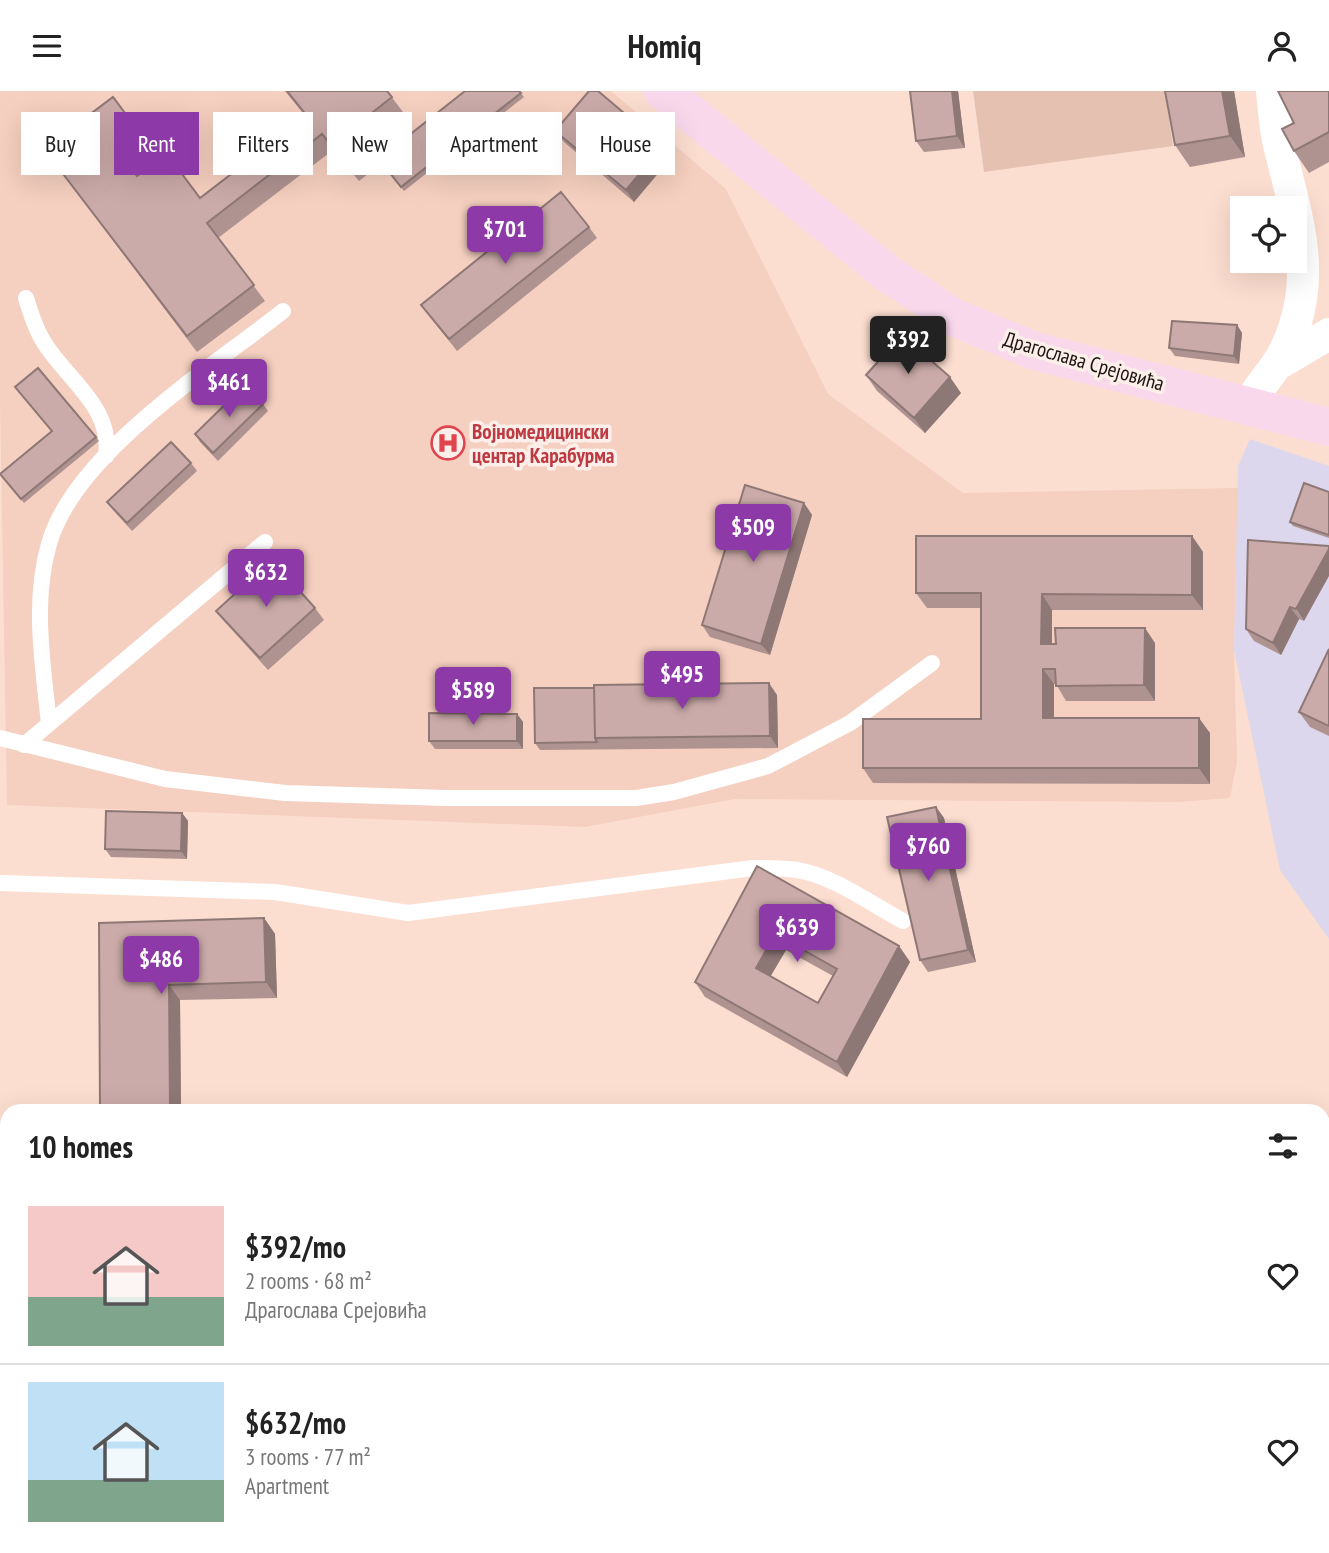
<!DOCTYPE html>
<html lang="en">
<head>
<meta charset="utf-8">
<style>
  body { margin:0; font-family:"PT Sans Narrow",sans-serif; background:#f2f2f2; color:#222; height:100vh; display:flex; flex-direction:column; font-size:26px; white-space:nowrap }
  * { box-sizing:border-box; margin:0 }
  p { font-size:23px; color:#767676 }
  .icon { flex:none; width:38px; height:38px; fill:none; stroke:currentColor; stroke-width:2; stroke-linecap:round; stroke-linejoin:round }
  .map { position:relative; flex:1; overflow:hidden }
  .details { position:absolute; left:0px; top:1013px; width:1330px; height:450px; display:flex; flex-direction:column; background:#fff; border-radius:21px 21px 0 0; box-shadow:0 7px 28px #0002 }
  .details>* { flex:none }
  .guide { position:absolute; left:21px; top:21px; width:700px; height:63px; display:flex; gap:14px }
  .fabs { position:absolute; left:1230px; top:105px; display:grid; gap:14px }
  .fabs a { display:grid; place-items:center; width:77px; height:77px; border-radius:0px; background:#fff; box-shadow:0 7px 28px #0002; font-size:35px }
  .price { position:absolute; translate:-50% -60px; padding:0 16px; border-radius:7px; background:#8d3aa8; color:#fff; font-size:23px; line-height:46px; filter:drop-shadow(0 2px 4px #0008) }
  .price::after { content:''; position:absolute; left:50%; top:42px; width:21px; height:16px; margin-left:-10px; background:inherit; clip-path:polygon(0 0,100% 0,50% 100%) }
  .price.on { background:#222; color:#fff }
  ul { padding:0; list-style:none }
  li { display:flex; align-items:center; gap:21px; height:175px; padding:0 28px }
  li+li { border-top:2px solid #e0e0e0 }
  li span { display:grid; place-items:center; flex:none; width:196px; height:140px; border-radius:0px; color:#555 }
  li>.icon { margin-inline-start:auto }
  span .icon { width:84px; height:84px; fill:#fffc; stroke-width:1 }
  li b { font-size:30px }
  h2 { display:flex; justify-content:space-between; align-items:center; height:84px; padding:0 28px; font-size:30px }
  .tag { padding:0 24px; border-radius:0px; background:#fff; box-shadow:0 7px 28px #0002; font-size:24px; line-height:63px }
  .tag.on { background:#8d3aa8; color:#fff }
  header { display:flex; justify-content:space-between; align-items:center; height:91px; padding:0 28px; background:#fff; font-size:32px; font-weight:700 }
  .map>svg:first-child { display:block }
  .built { fill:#f5cfbf }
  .industrial { fill:#ddd7ed }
  .green { fill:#e5c1b1 }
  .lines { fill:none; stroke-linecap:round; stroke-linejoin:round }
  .lane { stroke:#fff; stroke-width:16 }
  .street { stroke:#fff; stroke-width:32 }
  .secondary { stroke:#f9d8ec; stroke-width:38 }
  .wall { fill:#af9391; fill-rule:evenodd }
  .shaded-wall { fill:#8e7876 }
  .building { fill:#cbaba9; stroke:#8e7876; stroke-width:2; fill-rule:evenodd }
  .labels { text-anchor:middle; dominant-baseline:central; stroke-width:7; stroke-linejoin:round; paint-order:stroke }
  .street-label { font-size:21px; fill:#1e1410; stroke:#fcefea }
  .health-label { font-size:21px; font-weight:bold; fill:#be3a42; stroke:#fcefea; text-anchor:start }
</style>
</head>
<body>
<header><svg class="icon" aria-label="menu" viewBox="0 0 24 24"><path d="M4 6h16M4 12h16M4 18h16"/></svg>Homiq<svg class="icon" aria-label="person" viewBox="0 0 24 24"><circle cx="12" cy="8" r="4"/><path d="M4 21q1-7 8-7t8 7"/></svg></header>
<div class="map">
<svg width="1329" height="1462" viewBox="0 0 1329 1462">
  <rect width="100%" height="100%" fill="#fcded0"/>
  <!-- built -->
  <path class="built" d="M0,0H611L726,98L828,303L963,402L1238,397L1234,559L1237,670L1230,707L1178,711L735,708L585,736L7,714L0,307Z"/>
  <!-- industrial -->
  <path class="industrial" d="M1250,348L1329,375V848L1280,779L1234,559L1238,375Z
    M1323,1319H1329V1462H895L899,1456H1323Z"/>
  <!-- green -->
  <path class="green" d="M973,0H1165L1173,55L984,81Z"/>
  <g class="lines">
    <!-- lane -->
    <path class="lane" d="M26,207C31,223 36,239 45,253C68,289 113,317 106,365
      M49,633C43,574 32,511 49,453C74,363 211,277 283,220
      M0,647L165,688L285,702L446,707H636L674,701L768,675L850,632L932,572
      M24,654L265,451
      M0,792L275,801L408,822L753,777C767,777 783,777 797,779C834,785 871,813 903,830
      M1083,1462L1092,1456"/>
    <!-- street -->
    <path class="street" d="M1278,273L1329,243
      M1248,315C1259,294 1276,279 1286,257C1319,187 1297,128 1280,58C1275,40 1274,19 1272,0
      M1323,1176H1329
      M655,1462L657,1456"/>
    <!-- secondary -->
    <path class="secondary" d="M663,0L887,182L953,226L1035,260L1329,336"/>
  </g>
  <!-- wall -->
  <path class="wall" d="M285,0H387L403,21L385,36L397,53L519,0L524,6L404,100L382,72L359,90L333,59L218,147L265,210L197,261L44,58L113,6L159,68L200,107L306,26Z
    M958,0L965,57L924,61L916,50Z
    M1234,0L1245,66L1190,76L1175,54Z
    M1329,0V71L1309,82L1294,60Z
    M555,40L663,55L671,67L634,111L564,51Z
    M589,136L597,147L457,260L421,214Z
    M1237,234L1242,242L1239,273L1175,265L1169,257Z
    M866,284L961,302L925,342L877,300Z
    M263,313L268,320L218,370L200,351L195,343Z
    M96,346L99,350L24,412L3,387Z
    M191,372L197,380L132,440L113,419L107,411Z
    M1329,401V447L1293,435L1290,431Z
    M804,412L812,424L770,564L710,546L702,534Z
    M1192,445L1203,461V519H1052V553L1155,552V610H1066L1056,593H1054V627L1210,642V693L873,692L863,677L981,628V517H927L916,502Z
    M1248,449L1304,530L1299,528L1281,564L1254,550L1246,538Z
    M315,517L324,529L268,579L225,531L216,520Z
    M1329,558V645L1310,636L1299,621Z
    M777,604L778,657L540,659L535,652Z
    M517,623L523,631V658H435L429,650Z
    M936,716L944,727L976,871L928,881L920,869Z
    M182,722L188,730L187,768L111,766L105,758Z
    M757,775L899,855L910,871L847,986L705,906L695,891ZM786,859L833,885L818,912L770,886Z
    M264,827L275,843L277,907L180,909L181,1020H100L99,832Z
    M1323,1028L1325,1030L1329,1051V1143L1323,1144Z
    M1323,1378L1329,1379V1424H1323Z"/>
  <!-- shaded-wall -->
  <path class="shaded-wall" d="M952,0H958L965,57L957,45Z
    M1222,0H1234L1245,66L1230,45Z
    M663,55L671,67L634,111L626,99Z
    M1237,234L1242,242L1239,273L1234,265Z
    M950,286L961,302L925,342L914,327Z
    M804,412L812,424L770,564L761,553Z
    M1192,445L1203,461V519L1192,504Z
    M1329,458V485L1304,530L1296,518Z
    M1042,503L1052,519V568L1041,553Z
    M1290,516L1299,528L1281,564L1273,552Z
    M1145,537L1155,552V610L1144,594Z
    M1043,578L1054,593V642L1043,627Z
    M769,592L777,604L778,657L770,645Z
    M517,623L523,631V658L517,650Z
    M1199,627L1210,642V693L1199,677Z
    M936,716L944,727L976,871L968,859Z
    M182,722L188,730L187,768L181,760Z
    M264,827L275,843L277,907L266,891Z
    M775,843L786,859L766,893L756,877Z
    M899,855L910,871L847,986L837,971Z
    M169,894L180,909L181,1020H173L170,1016Z
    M1323,1028L1325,1030L1329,1050V1063L1325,1056L1323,1049Z
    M1328,1378L1329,1379V1421L1326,1416Z
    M169,1456H180V1462H169Z
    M295,1456H312L309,1462H293Z
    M344,1456H361L358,1462H341Z
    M782,1456H810L809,1462H781Z"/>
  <!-- building -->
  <path class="building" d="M287,0H387L392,6L373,21L389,42L348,75L322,43L207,132L254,194L187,245L44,58L113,6L154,61L132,78L137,85L167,63L200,107L307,25Z
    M465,0H519L521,2L401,96L379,68Z
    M589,0H598L663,55L626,99L555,40Z
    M910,0H952L957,45L916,50Z
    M1165,0H1222L1230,45L1175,54Z
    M1278,0H1329V41L1294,60L1282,38L1294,32Z
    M561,101L589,136L449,248L421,214Z
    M1172,230L1237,234L1234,265L1169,257Z
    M902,244L950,286L914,327L866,284Z
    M38,277L96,346L21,408L0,383L52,340L15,296Z
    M245,294L263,313L213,362L195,343Z
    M171,351L191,372L127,432L107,411Z
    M1304,392L1329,401V444L1290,431Z
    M745,394L804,412L761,553L702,534Z
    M916,445H1192V504L1042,503L1041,553H1056L1055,537H1145L1144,594L1056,595L1055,578H1043V627H1199V677H863V628H981V502H916Z
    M1248,449L1329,455V458L1296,518L1290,516L1273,552L1246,538Z
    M272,469L315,517L260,567L216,520Z
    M1329,558V635L1299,621Z
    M769,592L770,645L595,647L594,594Z
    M534,597H594L595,647L597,651L535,652Z
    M429,622L517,623V650H429Z
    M936,716L968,859L920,869L887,726Z
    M106,720L182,722L181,760L105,758Z
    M757,775L899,855L837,971L695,891ZM775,843L837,878L818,912L756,877Z
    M264,827L266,891L169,894L170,1016L144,1020H100L99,832Z
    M1323,1049L1325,1056L1329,1055V1099L1323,1101Z
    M1329,1108V1138L1323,1140V1109Z
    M1323,1378H1328L1326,1416H1323Z
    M7,1439V1456H39V1462H6Z
    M62,1456H169V1462H62Z
    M187,1456H295L293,1462H187Z
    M318,1456H344L341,1462H316Z
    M662,1456H782L781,1462H660Z"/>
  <!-- icons -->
  <defs>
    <symbol id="hospital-ring" viewBox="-11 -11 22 22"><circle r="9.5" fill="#fcefea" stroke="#e0444e" stroke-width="1.5"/><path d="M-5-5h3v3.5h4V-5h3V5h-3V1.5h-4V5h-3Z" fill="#e0444e"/></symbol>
  </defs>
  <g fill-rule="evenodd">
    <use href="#hospital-ring" x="429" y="333" width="38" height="38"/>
  </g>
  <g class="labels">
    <!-- street labels -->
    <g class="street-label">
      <text transform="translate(1084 270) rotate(16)">Драгослава Срејовића</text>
    </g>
    <!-- health labels -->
    <g class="health-label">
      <text x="472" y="340">Војномедицински<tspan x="472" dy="24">центар Карабурма</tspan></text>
    </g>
  </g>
</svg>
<div class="fabs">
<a><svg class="icon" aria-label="locate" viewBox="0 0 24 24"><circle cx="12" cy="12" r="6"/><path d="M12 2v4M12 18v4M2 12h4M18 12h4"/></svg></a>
</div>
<b class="price" style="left:505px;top:175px">$701</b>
<b class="price on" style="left:908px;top:285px">$392</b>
<b class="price" style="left:229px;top:328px">$461</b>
<b class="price" style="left:753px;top:473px">$509</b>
<b class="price" style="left:266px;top:518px">$632</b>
<b class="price" style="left:682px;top:620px">$495</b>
<b class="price" style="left:473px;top:636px">$589</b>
<b class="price" style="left:928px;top:792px">$760</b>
<b class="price" style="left:797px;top:873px">$639</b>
<b class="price" style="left:161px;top:905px">$486</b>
<div class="guide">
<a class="tag">Buy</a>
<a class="tag on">Rent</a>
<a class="tag">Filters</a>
<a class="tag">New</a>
<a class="tag">Apartment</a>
<a class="tag">House</a>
</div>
<section class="details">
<h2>10 homes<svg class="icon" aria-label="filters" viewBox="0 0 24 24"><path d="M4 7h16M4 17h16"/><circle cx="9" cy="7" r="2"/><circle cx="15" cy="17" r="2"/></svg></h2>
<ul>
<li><span style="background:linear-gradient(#f6c9c9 65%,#7fa58c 0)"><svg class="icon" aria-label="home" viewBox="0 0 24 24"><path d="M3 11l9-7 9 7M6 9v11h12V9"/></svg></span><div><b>$392/mo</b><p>2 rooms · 68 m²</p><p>Драгослава Срејовића</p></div><svg class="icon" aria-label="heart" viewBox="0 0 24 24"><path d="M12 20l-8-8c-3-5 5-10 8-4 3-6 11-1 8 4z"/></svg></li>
<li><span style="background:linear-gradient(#bfe0f5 70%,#7fa58c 0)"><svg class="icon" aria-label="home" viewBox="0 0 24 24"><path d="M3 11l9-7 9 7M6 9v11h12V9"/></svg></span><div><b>$632/mo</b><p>3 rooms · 77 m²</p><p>Apartment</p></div><svg class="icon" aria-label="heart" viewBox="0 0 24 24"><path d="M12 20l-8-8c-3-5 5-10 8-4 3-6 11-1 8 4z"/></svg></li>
</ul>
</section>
</div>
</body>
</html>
